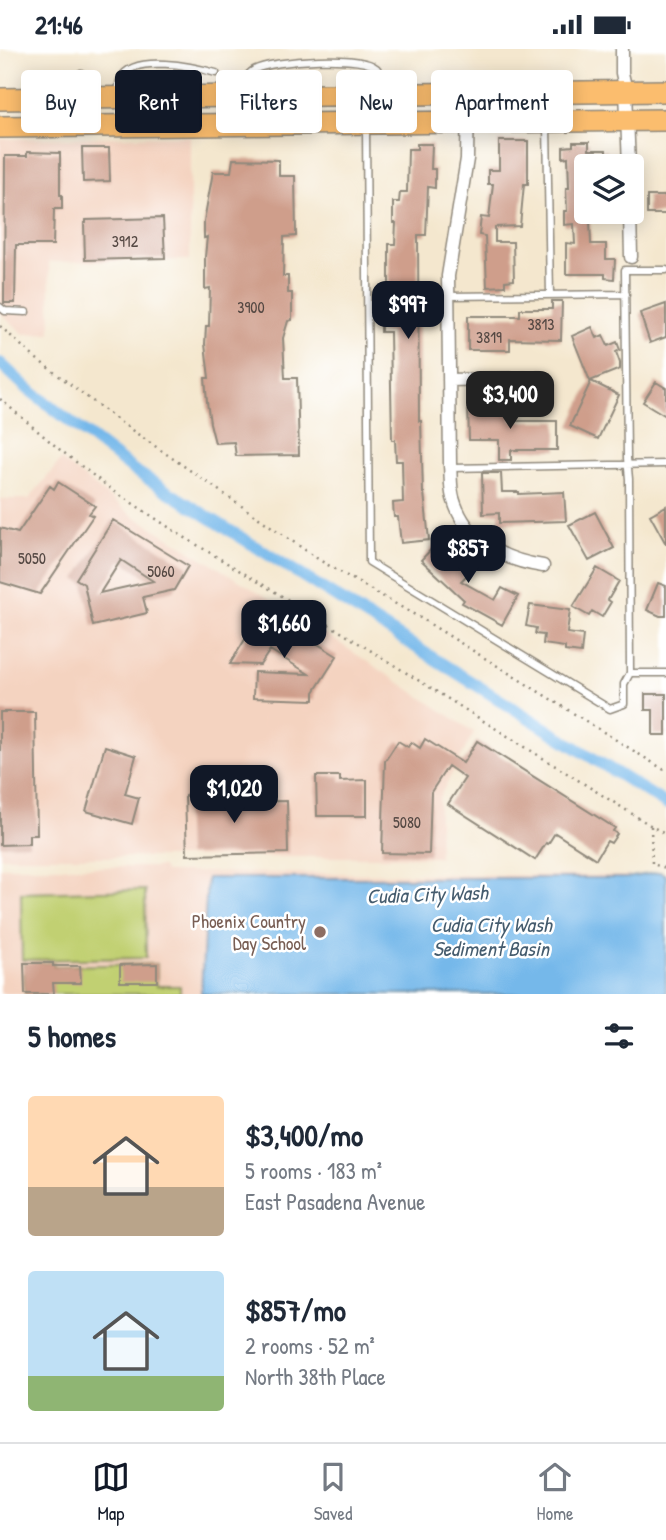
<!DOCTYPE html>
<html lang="en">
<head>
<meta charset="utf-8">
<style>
  body { margin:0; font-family:"Patrick Hand",sans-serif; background:#f2f2f3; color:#1f2937; height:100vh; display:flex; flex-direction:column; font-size:26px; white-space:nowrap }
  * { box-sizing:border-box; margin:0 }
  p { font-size:23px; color:#747a83 }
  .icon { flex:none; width:38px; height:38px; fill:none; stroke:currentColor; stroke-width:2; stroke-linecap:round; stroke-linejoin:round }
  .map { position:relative; height:945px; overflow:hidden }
  .sheet { display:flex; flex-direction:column; background:#fff; flex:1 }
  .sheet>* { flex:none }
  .banner { position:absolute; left:21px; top:21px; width:625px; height:63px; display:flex; gap:14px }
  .fabs { position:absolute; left:574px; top:105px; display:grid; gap:14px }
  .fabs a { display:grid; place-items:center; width:70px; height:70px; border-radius:7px; background:#fff; box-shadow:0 4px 18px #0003; font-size:35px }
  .price { position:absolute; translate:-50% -60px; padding:0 16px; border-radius:14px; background:#111827; color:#fff; font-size:23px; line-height:46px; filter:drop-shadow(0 2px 4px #0008) }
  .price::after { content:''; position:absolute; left:50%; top:42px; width:21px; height:16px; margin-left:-10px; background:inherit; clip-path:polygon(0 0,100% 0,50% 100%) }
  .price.on { background:#222; color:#fff }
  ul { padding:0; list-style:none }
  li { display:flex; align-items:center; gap:21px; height:175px; padding:0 28px }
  li span { display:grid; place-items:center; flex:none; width:196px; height:140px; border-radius:7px; color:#555 }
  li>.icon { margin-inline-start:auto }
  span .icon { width:84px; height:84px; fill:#fffc; stroke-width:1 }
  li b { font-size:30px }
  h2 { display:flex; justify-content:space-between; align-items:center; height:84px; padding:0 28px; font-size:30px }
  .pill { padding:0 24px; border-radius:7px; background:#fff; box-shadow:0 4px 18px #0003; font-size:24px; line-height:63px }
  .pill.on { background:#111827; color:#fff }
  .status { display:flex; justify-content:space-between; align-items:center; height:49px; padding:0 35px; background:#fff; direction:ltr }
  .status svg { height:19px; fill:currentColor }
  .tab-bar { display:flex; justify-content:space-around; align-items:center; height:98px; border-top:2px solid #e0e1e3; background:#fff; font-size:19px; color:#747a83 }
  .tab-bar a { display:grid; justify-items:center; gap:4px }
  .tab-bar .on { color:#111827 }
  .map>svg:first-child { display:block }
  .built { fill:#f4d3c0 }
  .green { fill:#c1d072; stroke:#767e4e; stroke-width:2 }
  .water { fill:#74b8ea; stroke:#50728a; stroke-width:2 }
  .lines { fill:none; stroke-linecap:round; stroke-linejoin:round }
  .canal { stroke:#74b8ea; stroke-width:12 }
  .building { fill:#cf9e8b; fill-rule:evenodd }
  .lane-casing { stroke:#90897c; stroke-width:9 }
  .street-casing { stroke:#90897c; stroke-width:15 }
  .primary-casing { stroke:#90897c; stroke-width:24 }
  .path { stroke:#90897c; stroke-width:2.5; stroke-dasharray:2 5; stroke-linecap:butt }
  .lane { stroke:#fff; stroke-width:6 }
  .street { stroke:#fff; stroke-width:12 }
  .primary { stroke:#fbbd6e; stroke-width:21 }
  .education-dot { fill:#8d6e63; stroke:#fff; stroke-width:2.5 }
  .labels { text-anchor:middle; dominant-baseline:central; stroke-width:5; stroke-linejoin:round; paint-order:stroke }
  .number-label { font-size:16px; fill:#544843 }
  .education-label { font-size:19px; fill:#785e54; stroke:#fff; text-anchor:end }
  .water-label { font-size:21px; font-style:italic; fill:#455c6e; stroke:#fff }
</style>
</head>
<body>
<div class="status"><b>21:46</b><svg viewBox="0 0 49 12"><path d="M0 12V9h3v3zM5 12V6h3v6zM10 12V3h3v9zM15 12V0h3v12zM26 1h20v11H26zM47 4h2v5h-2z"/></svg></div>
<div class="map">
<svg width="666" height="945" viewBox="0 0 666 945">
  <rect width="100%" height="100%" fill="#fff"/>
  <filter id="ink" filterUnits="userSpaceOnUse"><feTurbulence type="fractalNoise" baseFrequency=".0143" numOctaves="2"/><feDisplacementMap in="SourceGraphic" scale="14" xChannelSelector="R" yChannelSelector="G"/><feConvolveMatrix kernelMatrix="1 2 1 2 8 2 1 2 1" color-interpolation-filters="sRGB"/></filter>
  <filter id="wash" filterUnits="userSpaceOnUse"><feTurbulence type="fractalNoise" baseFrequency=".00686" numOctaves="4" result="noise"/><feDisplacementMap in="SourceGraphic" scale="28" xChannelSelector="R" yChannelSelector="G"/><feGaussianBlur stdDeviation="1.57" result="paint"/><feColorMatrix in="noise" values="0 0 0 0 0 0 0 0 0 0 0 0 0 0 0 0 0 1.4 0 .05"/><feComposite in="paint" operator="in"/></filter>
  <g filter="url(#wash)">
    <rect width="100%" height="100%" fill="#f4e7ce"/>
    <!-- built -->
    <path class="built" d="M190,87V211L49,213L51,284L24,285L0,264V90Z
      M61,411L132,466L312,576L474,683L439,749V808H0V450H29Z
      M0,818H162L165,823L639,827V945H0Z"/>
    <!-- green -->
    <path class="green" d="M145,841L146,909L22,911L21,844Z
      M53,914L54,917L157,915V937H180V945H25L24,915Z"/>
    <!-- water -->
    <path class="water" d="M660,823L666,826V945H201L207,829H626Z"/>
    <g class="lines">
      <!-- canal -->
      <path class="canal" d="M0,314L28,340L132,420L666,755"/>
    </g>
    <g id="blocks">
      <!-- building -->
      <path class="building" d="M499,92H528V135H524L520,177L495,178V193H513L514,231L505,232V237L487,238L485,187L479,186L481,168L489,169L493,135H488V121H499Z
        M573,93H589V101H606V117H586V163H614V171L590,172L591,195H606V210H615L614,230L605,229V225H566V194L575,195L574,175L564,176V162H567L566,139H569L568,108L563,109V98L573,97Z
        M417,95H432L431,120H435V139L428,138L426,186H418L419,372H421L423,444H424L429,491L401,494L398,468H394L393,454L403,453L402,412H396L395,391H392L390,283H381V262H387V250H389V195H395L396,174H393V153H399L400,143H407L408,100H417Z
        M82,99H109L110,132L83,133Z
        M27,103L60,104V146H62V160H54L53,196H16L15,254H4L5,107H27Z
        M233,110L279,111V127H295L296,187L284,188L283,227H288V244H292V271L288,272L283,289L285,329H297L299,406L236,407L234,393L215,394L210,374L207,353L205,329H209L205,295L206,277H209L210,239L205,240V208L207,188L204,189V172L213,123H231Z
        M647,147H666V165H647Z
        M163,169L165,209L85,211L84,174H86V171Z
        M552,252H562L561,291L510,290V301H468V267H520V260H552Z
        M666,255V288L650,294L640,264Z
        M592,278L597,289L603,286L608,297L617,293L620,301L616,303L620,314V320L590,332L572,287Z
        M591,332L619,346L598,390L570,377Z
        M656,333L666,339V367L643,353Z
        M468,356H498V364H511V372H557V401H511V411H499V391H469Z
        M482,424H501L502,443H519V445L564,443L566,472L499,474V464L483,465Z
        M58,433L95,457L89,465L93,467L40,545L0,533V479L18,484L50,437L54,440Z
        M666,457V495L650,466Z
        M595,463L614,499L589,512L569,476Z
        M113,471L188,517L174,541L143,548L147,564L93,577L84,535L76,530ZM121,511L153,532L100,544Z
        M439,492L456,507L454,510L469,524L461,532L495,551L502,539L518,547L502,576L462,554L464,551L421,511Z
        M597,519L619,532L608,551L611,553L602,568L592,562L589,567L573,558Z
        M658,534L666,537V567H660L647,561Z
        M530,556L570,561L567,584L583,586L581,604L565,602V598L543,595L544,586L535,585L536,579L526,577Z
        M263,561L337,607L314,643V651L253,649L254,623L309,625L270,601L260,616L230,615Z
        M645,645H666V686H653V661H645Z
        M0,663H35L37,786H29V795L0,796Z
        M425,690L463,714L477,692L615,779L613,782L617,785L611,794L607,792L596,810L555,784L548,795L546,794L535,811L448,755L465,729L448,717L431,743L429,805L382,804L385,712L398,692L408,698L411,693L420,699Z
        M105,697L136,707L125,745L139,749L132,775L86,762Z
        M316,727H340V732L367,731V767H317Z
        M201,730L225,753L287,752L288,804L187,806L185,747Z
        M24,914H53V917H80L81,934H53L54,945H25Z
        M157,915V933H120V916Z"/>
    </g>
  </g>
  <g filter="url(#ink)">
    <use href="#blocks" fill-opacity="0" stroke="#90897c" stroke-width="2"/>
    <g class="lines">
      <defs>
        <path id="lane" d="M81,24V47
          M119,45C119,39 118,34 121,29C134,4 195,18 216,24
          M243,45C244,35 245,26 254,21C271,11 368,4 378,21C382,27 380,37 380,43
          M366,76L369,513L610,660L624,655V635L630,624L629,430L627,409L625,221H666
          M547,76L550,246
          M449,247L626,245
          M0,258L5,262L26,263
          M451,419L666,415
          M630,624H666"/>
        <path id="street" d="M622,0V24L626,42L629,117
          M468,44L467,110L448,227L450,416C451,427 450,438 453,449C465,491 502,511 543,517
          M630,163L631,208
          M449,331L540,329"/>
        <path id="primary" d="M0,50L666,42
          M0,78L666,71"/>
      </defs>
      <!-- lane casing -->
      <use href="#lane" class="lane-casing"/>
      <!-- street casing -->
      <use href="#street" class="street-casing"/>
      <!-- primary casing -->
      <use href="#primary" class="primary-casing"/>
      <!-- path -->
      <path class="path" d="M0,277L34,308L123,375L321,512L422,570L666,722
        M0,350L59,400L111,440L179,485L333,578L666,786
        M651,777L652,815L666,819"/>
      <!-- lane -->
      <use href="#lane" class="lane"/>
      <!-- street -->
      <use href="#street" class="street"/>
      <!-- primary -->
      <use href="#primary" class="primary"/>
    </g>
  </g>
  <!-- markers -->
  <circle class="education-dot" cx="320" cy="883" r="7"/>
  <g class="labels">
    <!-- number labels -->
    <g class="number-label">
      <text x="125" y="192">3912</text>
      <text x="251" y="258">3900</text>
      <text x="541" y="275">3813</text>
      <text x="489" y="288">3819</text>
      <text x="32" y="509">5050</text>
      <text x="161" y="522">5060</text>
      <text x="407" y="773">5080</text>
    </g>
    <!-- education labels -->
    <g class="education-label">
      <text x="306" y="872">Phoenix Country<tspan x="306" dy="22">Day School</tspan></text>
    </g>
    <!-- water labels -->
    <g class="water-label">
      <text transform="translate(427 845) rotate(-2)">Cudia City Wash</text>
      <text x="491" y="875">Cudia City Wash<tspan x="491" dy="24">Sediment Basin</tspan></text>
    </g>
  </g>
</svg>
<div class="fabs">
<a><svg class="icon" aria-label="layers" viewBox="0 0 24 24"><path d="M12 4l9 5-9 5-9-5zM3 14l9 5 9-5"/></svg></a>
</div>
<b class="price" style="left:408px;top:292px">$997</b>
<b class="price on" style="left:510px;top:382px">$3,400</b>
<b class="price" style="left:468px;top:536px">$857</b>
<b class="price" style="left:284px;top:611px">$1,660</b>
<b class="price" style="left:234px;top:776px">$1,020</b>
<div class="banner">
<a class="pill">Buy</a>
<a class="pill on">Rent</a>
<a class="pill">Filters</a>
<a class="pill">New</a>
<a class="pill">Apartment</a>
</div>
</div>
<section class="sheet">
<h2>5 homes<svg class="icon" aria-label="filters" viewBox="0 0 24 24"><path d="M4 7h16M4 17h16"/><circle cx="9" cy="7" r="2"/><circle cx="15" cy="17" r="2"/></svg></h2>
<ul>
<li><span style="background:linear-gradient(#ffd9b3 65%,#b9a48a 0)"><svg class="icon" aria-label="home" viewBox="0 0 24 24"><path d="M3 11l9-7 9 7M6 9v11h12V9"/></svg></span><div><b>$3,400/mo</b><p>5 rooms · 183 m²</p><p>East Pasadena Avenue</p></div></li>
<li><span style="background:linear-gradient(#bfe0f5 75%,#8fb573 0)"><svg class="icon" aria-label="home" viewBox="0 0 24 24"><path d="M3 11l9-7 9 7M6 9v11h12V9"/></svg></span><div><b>$857/mo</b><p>2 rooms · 52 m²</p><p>North 38th Place</p></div></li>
</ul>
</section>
<nav class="tab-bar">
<a class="on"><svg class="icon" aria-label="map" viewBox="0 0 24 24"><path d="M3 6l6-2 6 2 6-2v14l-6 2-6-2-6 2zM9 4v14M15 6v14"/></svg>Map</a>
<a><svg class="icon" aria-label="saved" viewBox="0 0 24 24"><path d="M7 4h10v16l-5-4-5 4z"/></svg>Saved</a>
<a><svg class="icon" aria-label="home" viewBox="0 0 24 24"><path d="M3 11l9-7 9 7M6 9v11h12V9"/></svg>Home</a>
</nav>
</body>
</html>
